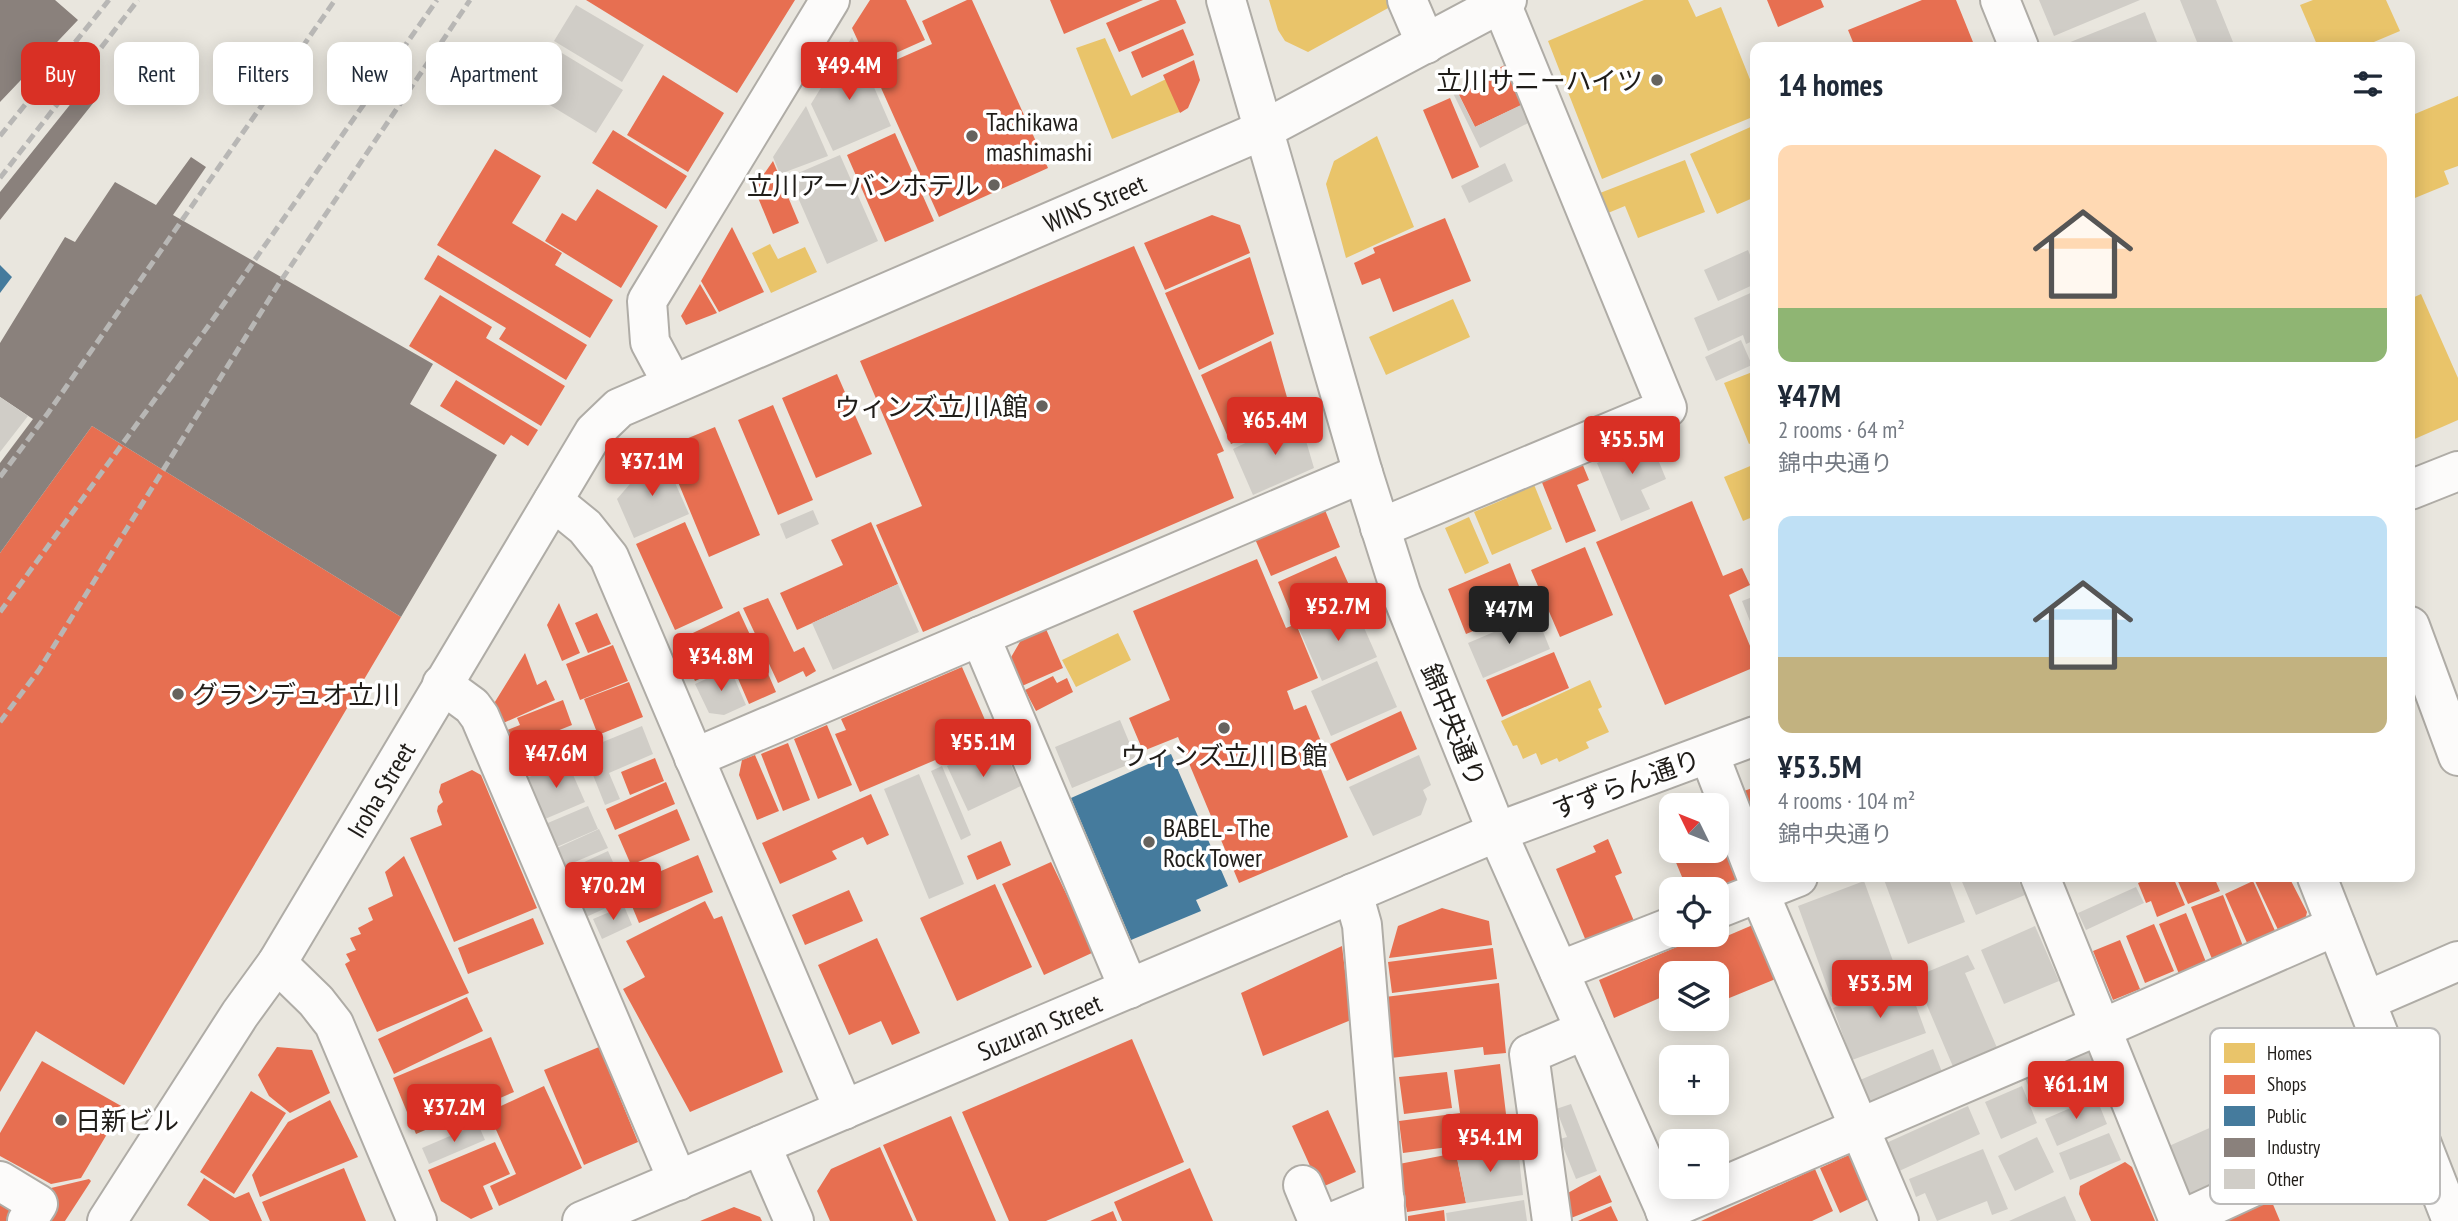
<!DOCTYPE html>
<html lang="en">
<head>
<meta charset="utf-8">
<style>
  body { margin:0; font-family:"PT Sans Narrow","Noto Sans JP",sans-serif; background:#f6f6f7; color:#1f2937; height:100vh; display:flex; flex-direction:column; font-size:26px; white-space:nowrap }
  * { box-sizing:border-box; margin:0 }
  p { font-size:23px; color:#747a83 }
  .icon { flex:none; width:38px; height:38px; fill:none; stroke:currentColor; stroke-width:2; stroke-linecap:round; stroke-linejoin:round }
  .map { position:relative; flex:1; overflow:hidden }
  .sheet { position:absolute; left:1750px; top:42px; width:665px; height:840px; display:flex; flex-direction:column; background:#fff; border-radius:14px; box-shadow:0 4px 18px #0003 }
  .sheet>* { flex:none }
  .guide { position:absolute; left:21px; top:42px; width:665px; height:63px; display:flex; gap:14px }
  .needle { width:46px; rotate:313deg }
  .controls { position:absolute; left:1659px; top:793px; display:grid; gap:14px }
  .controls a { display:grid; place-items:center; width:70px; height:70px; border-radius:14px; background:#fff; box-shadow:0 4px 18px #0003; font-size:35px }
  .price { position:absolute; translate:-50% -60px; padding:0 16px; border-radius:7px; background:#d93025; color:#fff; font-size:23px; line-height:46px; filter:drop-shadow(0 2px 4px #0008) }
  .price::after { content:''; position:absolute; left:50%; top:42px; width:21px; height:16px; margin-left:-10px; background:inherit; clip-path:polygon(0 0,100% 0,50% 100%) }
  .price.selected { background:#222; color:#fff }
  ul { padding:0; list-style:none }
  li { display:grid; align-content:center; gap:14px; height:371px; padding:0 28px }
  li span { display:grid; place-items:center; height:217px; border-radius:14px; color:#555 }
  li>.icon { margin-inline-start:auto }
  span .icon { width:126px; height:126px; fill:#fffc; stroke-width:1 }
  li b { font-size:30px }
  h2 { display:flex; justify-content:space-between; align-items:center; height:84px; padding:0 28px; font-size:30px }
  .tag { padding:0 24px; border-radius:14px; background:#fff; box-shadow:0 4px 18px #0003; font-size:24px; line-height:63px }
  .tag.selected { background:#d93025; color:#fff }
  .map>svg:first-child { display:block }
  .homes { fill:#e9c46a }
  .shops { fill:#e76f51 }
  .public { fill:#457b9d }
  .industry { fill:#8a817c }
  .building { fill:#d0cdc7 }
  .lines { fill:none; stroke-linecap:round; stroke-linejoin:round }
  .minor-casing { stroke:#afaca6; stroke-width:42 }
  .minor { stroke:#fcfbfa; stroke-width:38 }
  .rail { stroke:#b8b7b5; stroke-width:5; stroke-dasharray:10 5; stroke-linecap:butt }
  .poi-dot { fill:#66635e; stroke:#fff; stroke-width:2.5 }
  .labels { text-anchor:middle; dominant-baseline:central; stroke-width:7; stroke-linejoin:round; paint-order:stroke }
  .poi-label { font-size:26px; fill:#201d19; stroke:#fff; text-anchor:start }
  .street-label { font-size:26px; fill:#201d19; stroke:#fff }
  .key { fill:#fff; stroke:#bcbbba; stroke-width:2 }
  .key-label { font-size:19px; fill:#201d19 }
</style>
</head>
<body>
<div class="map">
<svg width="2458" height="1221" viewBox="0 0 2458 1221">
  <rect width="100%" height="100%" fill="#e9e6de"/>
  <!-- homes -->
  <path class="homes" d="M1269,0H1388L1390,7L1308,52L1285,41L1278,30Z
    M1644,0H1688L1696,17L1721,7L1755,92V116L1602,179L1548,41Z
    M2313,0H2386L2400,31L2362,47H2318L2300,5Z
    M1105,38L1131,96L1193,66L1196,76L1182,111L1112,139L1076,48Z
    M2458,96V166L2444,171L2449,184L2410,200V116Z
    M1755,125V197L1717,214L1690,154Z
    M1377,136L1414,227L1346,258L1326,184L1334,161Z
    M1685,160L1705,212L1638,238L1625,206L1608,213L1600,193Z
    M770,244L778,259L805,247L817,272L771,293L752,253Z
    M2421,294L2458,378V420L2410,441V299Z
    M1453,299L1470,337L1386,375L1369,337Z
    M1755,371V441L1749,444L1724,383Z
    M1755,464V516L1743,521L1724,477Z
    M1533,482L1552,529L1492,555L1474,512L1507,498L1505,494Z
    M1469,517L1489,563L1465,574L1445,528Z
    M1118,633L1131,660L1076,687L1062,660Z
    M1590,680L1602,707L1598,709L1609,732L1586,742L1589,748L1559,762L1557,758L1541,765L1536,753L1523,759L1517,745L1513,746L1501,721Z"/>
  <!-- shops -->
  <path class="shops" d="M586,0H795L737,93Z
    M870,0H906L925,40L869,65L852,28Z
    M967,0H972L1048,168L939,217L873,70L932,44L922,21Z
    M1050,0H1143L1064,34Z
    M1160,0H1176L1186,23L1119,52L1106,23Z
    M1767,0H1821L1824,7L1778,27Z
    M1922,0H1956L1975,47H1855L1848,30Z
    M1183,29L1194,55L1142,78L1131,52Z
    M1194,60L1200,80L1188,108L1180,113L1163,75Z
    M1507,64L1526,103L1475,127L1456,89Z
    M663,75L724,113L688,172L627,135Z
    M1450,98L1479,167L1452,179L1423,110Z
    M613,130L687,176L666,209L592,163Z
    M895,133L934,221L885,242L847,155Z
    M495,149L541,176L512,223L562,253L555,265L613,300L590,338L437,245Z
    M773,161L799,223L773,234L754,188Z
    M597,189L658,226L621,288L545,241L562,213L576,221Z
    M1212,215L1240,225L1250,253L1165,290L1144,243Z
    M1445,218L1471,281L1393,312L1380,278L1362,285L1354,263L1375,253L1373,248Z
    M732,227L764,292L719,312L701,281Z
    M1134,246L1224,451L1217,454L1234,498L923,632L876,525L922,506L860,361Z
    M438,255L587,345L566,380L499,339L506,328L424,279Z
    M1250,257L1274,334L1199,370L1165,293Z
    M700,284L717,313L686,325L681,316Z
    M440,295L492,327L486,338L565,386L541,426L409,346Z
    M1271,341L1292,415L1231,444L1201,375Z
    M837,374L872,454L816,478L782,398Z
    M456,380L538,430L528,446L511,435L504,445L440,406Z
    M773,405L813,500L778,515L738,420Z
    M92,426L401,617L124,1085L36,1031L0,1092V553Z
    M715,427L760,535L709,557L664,448Z
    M1582,463L1589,480L1577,485L1596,531L1566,543L1541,480Z
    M1692,501L1723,576L1742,568L1750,585L1729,595L1755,658V667L1665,705L1596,542Z
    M1325,510L1340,547L1271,576L1255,539Z
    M685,522L723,608L675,630L636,544Z
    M871,522L898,584L797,630L780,593L843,565L831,540Z
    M1585,547L1613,615L1560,637L1531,570Z
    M1336,556L1353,594L1294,621L1278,582Z
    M1257,559L1286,628L1296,624L1318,678L1287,691L1294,710L1306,705L1330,763L1320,767L1348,837L1239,883L1178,737L1143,751L1129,718L1170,700L1133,611Z
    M1510,563L1528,609L1466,634L1448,589Z
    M768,598L794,652L804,647L816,671L806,677L803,671L778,683L743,608Z
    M559,603L580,653L562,661L547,625Z
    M739,611L758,652L695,681L676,641Z
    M597,613L611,644L588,653L575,623Z
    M1046,629L1063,668L1022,686L1010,659L1021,640Z
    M613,645L628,681L580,700L566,664Z
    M1554,652L1569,688L1502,717L1486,680Z
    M525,653L537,685L546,680L555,700L501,724L493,705Z
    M760,655L776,692L749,704L733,667Z
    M962,667L992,736L860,792L835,734L846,730L841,719Z
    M1053,676L1057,683L1067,678L1073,692L1036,711L1025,690Z
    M629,682L643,717L598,735L584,699Z
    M563,700L572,725L512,749L505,731L520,725L517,718Z
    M1401,711L1417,749L1347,781L1330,744Z
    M827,725L852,785L818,799L794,739Z
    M788,743L810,800L783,811L761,754Z
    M755,755L779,811L757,820L739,775L742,760Z
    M655,758L664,781L630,795L621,772Z
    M472,770L481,775L537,908L454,942L410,838L442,825L437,811L438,806L443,802L439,792L441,784Z
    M666,782L675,804L615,830L606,809Z
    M1755,787V819L1744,791Z
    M871,794L889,835L867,845L863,837L832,851L837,859L780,884L762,843Z
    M677,809L690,840L631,865L618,835Z
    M1671,819V850H1717V820L1742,880L1717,889H1687L1660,824Z
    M1608,839L1622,873L1615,876L1634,921L1586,941L1556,869L1596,852L1593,846Z
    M1001,841L1011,865L977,880L967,856Z
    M698,855L713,892L639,923L624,887Z
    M404,856L469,993L377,1032L345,964L350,961L346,954L356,950L350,938L361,934L358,928L373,920L368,908L393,896L385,872Z
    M1051,862L1094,952L1044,975L1002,884Z
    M2153,877H2173L2185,905L2157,917L2151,901L2146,903L2138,883Z
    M2176,877H2214L2220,891L2188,904Z
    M2259,877H2289L2307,912L2304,925L2280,934L2254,879Z
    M2253,881L2276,933L2248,945L2225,894Z
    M995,884L1032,967L957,1001L920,918Z
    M849,890L863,921L805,945L792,915Z
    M2223,895L2243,946L2212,959L2191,907Z
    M705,901L714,919L722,916L783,1072L690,1112L623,989L645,977L626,941Z
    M1442,908L1489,921L1492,945L1389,958L1398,926Z
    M2186,913L2206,962L2179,974L2159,924Z
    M533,918L544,944L468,974L458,948Z
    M1755,924L1778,978L1722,1001L1717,989V973H1671V993L1614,1018L1599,980L1707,934H1719L1720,939Z
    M2154,924L2174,971L2145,983L2126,936Z
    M877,938L920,1033L892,1045L881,1021L849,1035L818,965Z
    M2120,940L2140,989L2113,1000L2093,951Z
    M1342,946L1351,1020L1263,1056L1241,993Z
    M1493,948L1497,979L1392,993L1388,962Z
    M1499,983L1506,1053L1484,1055L1483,1047L1391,1058L1385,997Z
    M467,997L483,1031L394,1074L378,1039Z
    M491,1037L514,1092L416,1134L393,1078Z
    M1132,1039L1184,1162L1046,1221H1009L962,1112Z
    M277,1047L312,1050L330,1093L290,1113L269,1096L258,1075Z
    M599,1047L638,1142L584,1165L544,1070Z
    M42,1061L123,1107L81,1178L51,1184L0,1156V1133Z
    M1500,1064L1509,1139L1403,1153L1399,1121L1460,1113L1454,1070Z
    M1447,1072L1452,1108L1404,1114L1399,1077Z
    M544,1086L582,1168L499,1206L490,1186L516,1174L488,1112Z
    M251,1091L286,1113L234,1194L200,1172Z
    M330,1100L358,1157L260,1197L252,1175L288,1122Z
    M1328,1110L1356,1172L1320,1188L1292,1126Z
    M951,1116L996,1221H917L883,1145Z
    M495,1142L510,1174L483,1186L493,1209L471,1219L441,1201L428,1170Z
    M880,1147L913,1221H830L817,1191L831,1169Z
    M1456,1153L1466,1203L1407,1212L1399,1164Z
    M1849,1155L1869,1199L1840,1213L1820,1168Z
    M0,1160L51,1188L89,1179L91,1181L65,1221H0Z
    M2125,1162L2132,1167L2155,1221H2091L2079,1194L2080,1186Z
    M344,1168L366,1221H270L262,1202Z
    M1190,1168L1213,1221H1122L1114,1202Z
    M1815,1169L1833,1211L1812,1221H1701Z
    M1600,1175L1612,1202L1571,1218L1566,1194Z
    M204,1178L235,1198L249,1192L262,1221H210L187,1205Z
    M2269,1195L2280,1221H2206Z
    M1611,1206L1618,1221H1578Z
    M734,1207L760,1217L762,1221H700Z
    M1444,1210L1445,1221H1408V1216Z
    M1113,1211L1117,1221H1090Z"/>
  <!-- public -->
  <path class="public" d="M0,265L12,277L0,293Z
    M1171,754L1228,886L1196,900L1201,911L1131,940L1071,798Z"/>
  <!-- industry -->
  <path class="industry" d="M0,0H55L78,20L0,102Z
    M81,91L94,102L0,220V192Z
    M191,157L206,167L173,215L433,364L410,404L497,455L401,617L92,426L0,553V463L33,419L0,397V343L65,237L75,242L115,182L156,205Z"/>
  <!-- building -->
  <path class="building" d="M2039,0H2140L2054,36Z
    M2180,0H2216L2235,47H2199Z
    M576,5L644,45L622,82L554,41Z
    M2145,12L2159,47H2069L2068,43Z
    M852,37L891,126L833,151L811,104Z
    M552,47L623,90L596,133L525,90Z
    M1456,89L1475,127L1523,104L1532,121L1480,148L1452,91Z
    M806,106L828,156L780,174L773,157Z
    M840,155L878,241L827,264L789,177Z
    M1505,163L1513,181L1469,203L1461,186Z
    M1748,250L1755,267V284L1718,301L1704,270Z
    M1755,291V340L1746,344L1743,335L1708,351L1694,318Z
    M1741,340L1752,365L1716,381L1705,357Z
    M0,397L28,416L0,452Z
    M1299,417L1314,468L1253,495L1233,449Z
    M1648,435L1666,479L1641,490L1650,509L1621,521L1597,463L1619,453L1617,449Z
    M660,449L689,514L634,538L617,499Z
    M813,510L819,524L786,539L780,524Z
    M898,584L919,632L833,670L812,623Z
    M1755,596V634L1742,601Z
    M1354,605L1377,657L1322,681L1299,629Z
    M1536,614L1550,649L1483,678L1468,643Z
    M1377,661L1397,707L1331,736L1311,691Z
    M730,668L746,705L724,715L709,713L695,684Z
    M1120,720L1137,761L1072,788L1055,747Z
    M642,726L653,754L609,773L620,799L605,805L583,750Z
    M557,735L566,756L525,775L516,754Z
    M977,752L982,764L1005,753L1021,786L968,811L947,766Z
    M1419,755L1431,785L1423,790L1427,799L1421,815L1373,836L1349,787Z
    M567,761L585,802L545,819L527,778Z
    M942,766L971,835L961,840L931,771Z
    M919,774L964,884L929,899L884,789Z
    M588,806L598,829L552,849L543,825Z
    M599,829L608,848L563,867L555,849Z
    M608,851L617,871L576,891L567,870Z
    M1883,877H1948L1965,922L1908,944Z
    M1960,877H2017L2025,895L1976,915Z
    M1864,881L1897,972L1831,997L1798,906Z
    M2136,887L2144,903L2086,930L2078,913Z
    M616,888L621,901L584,918L579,906Z
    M624,906L632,925L602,939L593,919Z
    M2035,926L2059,981L2004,1004L1981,950Z
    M1968,955L1975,969L1965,973L1998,1050L1954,1069L1915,977Z
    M1907,981L1926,1033L1852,1060L1833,1008Z
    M2088,1046L2102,1076L2037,1105L2023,1074Z
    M1933,1049L1944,1077L1872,1108L1860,1080Z
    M2022,1086L2037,1123L2001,1139L1985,1102Z
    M2096,1097L2107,1124L2057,1146L2045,1119Z
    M1571,1104L1597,1171L1576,1179L1560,1139L1567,1137L1556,1109Z
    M1968,1106L1980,1134L1897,1172L1884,1144Z
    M2232,1118L2256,1173L2193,1201L2169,1146Z
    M478,1124L485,1140L429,1164L422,1148Z
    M2109,1133L2121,1160L2070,1180L2059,1153Z
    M2037,1137L2054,1172L2015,1191L1998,1156Z
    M1518,1148L1523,1195L1466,1203L1456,1153Z
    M1983,1149L2008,1209L1992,1215L1987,1201L1937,1221L1925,1193L1916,1197L1909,1179Z
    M2065,1196L2076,1221H2009Z
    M1524,1200L1527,1221H1447L1446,1213Z"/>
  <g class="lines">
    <defs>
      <g id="minor">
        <path d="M1226,0L1363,473L1401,593L1497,832L1670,1221"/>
        <path d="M1407,0L1426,44"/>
        <path d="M2000,0L2019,47"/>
        <path d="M672,383L650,342L647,301L830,0"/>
        <path d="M2410,490L2458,471"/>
        <path d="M553,501L585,527L609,557L844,1110"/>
        <path d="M1380,528L1667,408L1501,3"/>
        <path d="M2410,626L2458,756"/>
        <path d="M980,636L1129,989"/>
        <path d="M442,684L472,706L480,717L678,1181"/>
        <path d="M1709,754L1755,873"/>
        <path d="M694,758L1363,473"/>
        <path d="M1757,877L1759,892L1899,1221"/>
        <path d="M2040,877L2179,1221"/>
        <path d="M2317,877L2452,1221"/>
        <path d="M1353,893L1362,925L1386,1221"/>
        <path d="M1717,909L1798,877"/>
        <path d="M277,963L316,1001L334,1024L417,1221"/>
        <path d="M1559,971L1671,927"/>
        <path d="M2366,1001L2458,961"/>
        <path d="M761,1145L794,1221"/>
        <path d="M0,1181L38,1204L27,1221"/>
        <path d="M1303,1185L1318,1221"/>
        <path d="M1665,1211L2084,1032L2101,1029L2336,926"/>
        <path id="s1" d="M107,1221L240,1014L277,963L594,432L619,408L1263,130L1507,0"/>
        <path id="s2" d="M582,1221L1497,832L1755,736"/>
        <path d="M1335,1221L1385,1200"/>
        <path d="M1552,1221L1529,1054L1585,1030"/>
        <path d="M2179,1221L2257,1185"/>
      </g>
    </defs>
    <!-- minor casing -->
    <use href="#minor" class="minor-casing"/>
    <!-- minor -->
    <use href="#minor" class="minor"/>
    <!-- rail -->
    <path class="rail" d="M0,136L109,0
      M0,178L138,0
      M0,477L48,413L335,0
      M0,612L209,325L437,0
      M0,722L39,670L278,285L470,0"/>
  </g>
  <!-- markers -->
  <g class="poi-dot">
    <circle cx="1657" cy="80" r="7"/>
    <circle cx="972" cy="136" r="7"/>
    <circle cx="994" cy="185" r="7"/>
    <circle cx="1042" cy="406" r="7"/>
    <circle cx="178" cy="694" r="7"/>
    <circle cx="1224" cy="728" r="7"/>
    <circle cx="1149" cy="842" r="7"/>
    <circle cx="61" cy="1120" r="7"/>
  </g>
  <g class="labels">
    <!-- poi labels -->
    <g class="poi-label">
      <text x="1643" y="80" text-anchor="end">立川サニーハイツ</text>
      <text x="986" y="121">Tachikawa<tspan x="986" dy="30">mashimashi</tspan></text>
      <text x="980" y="185" text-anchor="end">立川アーバンホテル</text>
      <text x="1028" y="406" text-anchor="end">ウィンズ立川A館</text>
      <text x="192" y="694">グランデュオ立川</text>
      <text x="1224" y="755" text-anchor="middle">ウィンズ立川Ｂ館</text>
      <text x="1163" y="827">BABEL - The<tspan x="1163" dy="30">Rock Tower</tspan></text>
      <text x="75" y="1120">日新ビル</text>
    </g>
    <!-- street labels -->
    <g class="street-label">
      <text stroke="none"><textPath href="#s1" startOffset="1480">WINS Street</textPath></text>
      <text transform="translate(1454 725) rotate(68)">錦中央通り</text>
      <text transform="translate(1626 784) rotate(-20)">すずらん通り</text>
      <text stroke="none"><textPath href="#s1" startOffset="511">Iroha Street</textPath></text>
      <text stroke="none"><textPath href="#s2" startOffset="497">Suzuran Street</textPath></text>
    </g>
  </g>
  <!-- legend -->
  <rect x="2210" y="1028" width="230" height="176" rx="10" class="key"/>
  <rect x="2224" y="1043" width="31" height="20" fill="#e9c46a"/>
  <rect x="2224" y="1075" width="31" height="19" fill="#e76f51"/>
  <rect x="2224" y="1106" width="31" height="20" fill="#457b9d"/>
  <rect x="2224" y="1138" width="31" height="19" fill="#8a817c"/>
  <rect x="2224" y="1169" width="31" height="20" fill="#d0cdc7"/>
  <g class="key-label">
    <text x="2267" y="1060">Homes</text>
    <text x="2267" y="1091">Shops</text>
    <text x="2267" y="1123">Public</text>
    <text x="2267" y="1154">Industry</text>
    <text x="2267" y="1186">Other</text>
  </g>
</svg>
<div class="controls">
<a><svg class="needle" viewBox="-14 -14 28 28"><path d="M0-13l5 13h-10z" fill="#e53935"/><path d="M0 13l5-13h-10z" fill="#747a83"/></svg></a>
<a><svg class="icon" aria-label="locate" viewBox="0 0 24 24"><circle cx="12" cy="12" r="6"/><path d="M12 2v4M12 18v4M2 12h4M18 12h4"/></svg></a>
<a><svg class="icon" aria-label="layers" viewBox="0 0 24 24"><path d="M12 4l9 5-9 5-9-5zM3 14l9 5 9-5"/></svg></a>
<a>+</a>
<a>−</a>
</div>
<b class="price" style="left:849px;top:102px">¥49.4M</b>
<b class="price" style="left:1275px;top:457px">¥65.4M</b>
<b class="price" style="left:1632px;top:476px">¥55.5M</b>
<b class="price" style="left:652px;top:498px">¥37.1M</b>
<b class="price" style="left:1338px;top:643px">¥52.7M</b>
<b class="price selected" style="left:1509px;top:646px">¥47M</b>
<b class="price" style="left:721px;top:693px">¥34.8M</b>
<b class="price" style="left:983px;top:779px">¥55.1M</b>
<b class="price" style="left:556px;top:790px">¥47.6M</b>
<b class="price" style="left:613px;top:922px">¥70.2M</b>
<b class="price" style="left:1880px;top:1020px">¥53.5M</b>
<b class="price" style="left:2076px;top:1121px">¥61.1M</b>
<b class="price" style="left:454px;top:1144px">¥37.2M</b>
<b class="price" style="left:1490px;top:1174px">¥54.1M</b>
<div class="guide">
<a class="tag selected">Buy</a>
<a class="tag">Rent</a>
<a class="tag">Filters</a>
<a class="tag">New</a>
<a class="tag">Apartment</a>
</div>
<section class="sheet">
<h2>14 homes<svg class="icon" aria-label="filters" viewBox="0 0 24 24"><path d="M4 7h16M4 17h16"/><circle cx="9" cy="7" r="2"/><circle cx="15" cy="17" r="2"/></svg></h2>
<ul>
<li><span style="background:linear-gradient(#ffd9b3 75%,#8fb573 0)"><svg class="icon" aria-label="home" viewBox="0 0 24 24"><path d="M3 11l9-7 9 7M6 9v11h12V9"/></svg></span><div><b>¥47M</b><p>2 rooms · 64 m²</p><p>錦中央通り</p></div></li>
<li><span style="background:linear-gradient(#bfe0f5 65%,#c2b280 0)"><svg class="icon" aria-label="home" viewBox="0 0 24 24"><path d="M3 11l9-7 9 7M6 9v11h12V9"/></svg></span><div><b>¥53.5M</b><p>4 rooms · 104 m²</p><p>錦中央通り</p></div></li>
</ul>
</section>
</div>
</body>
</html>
